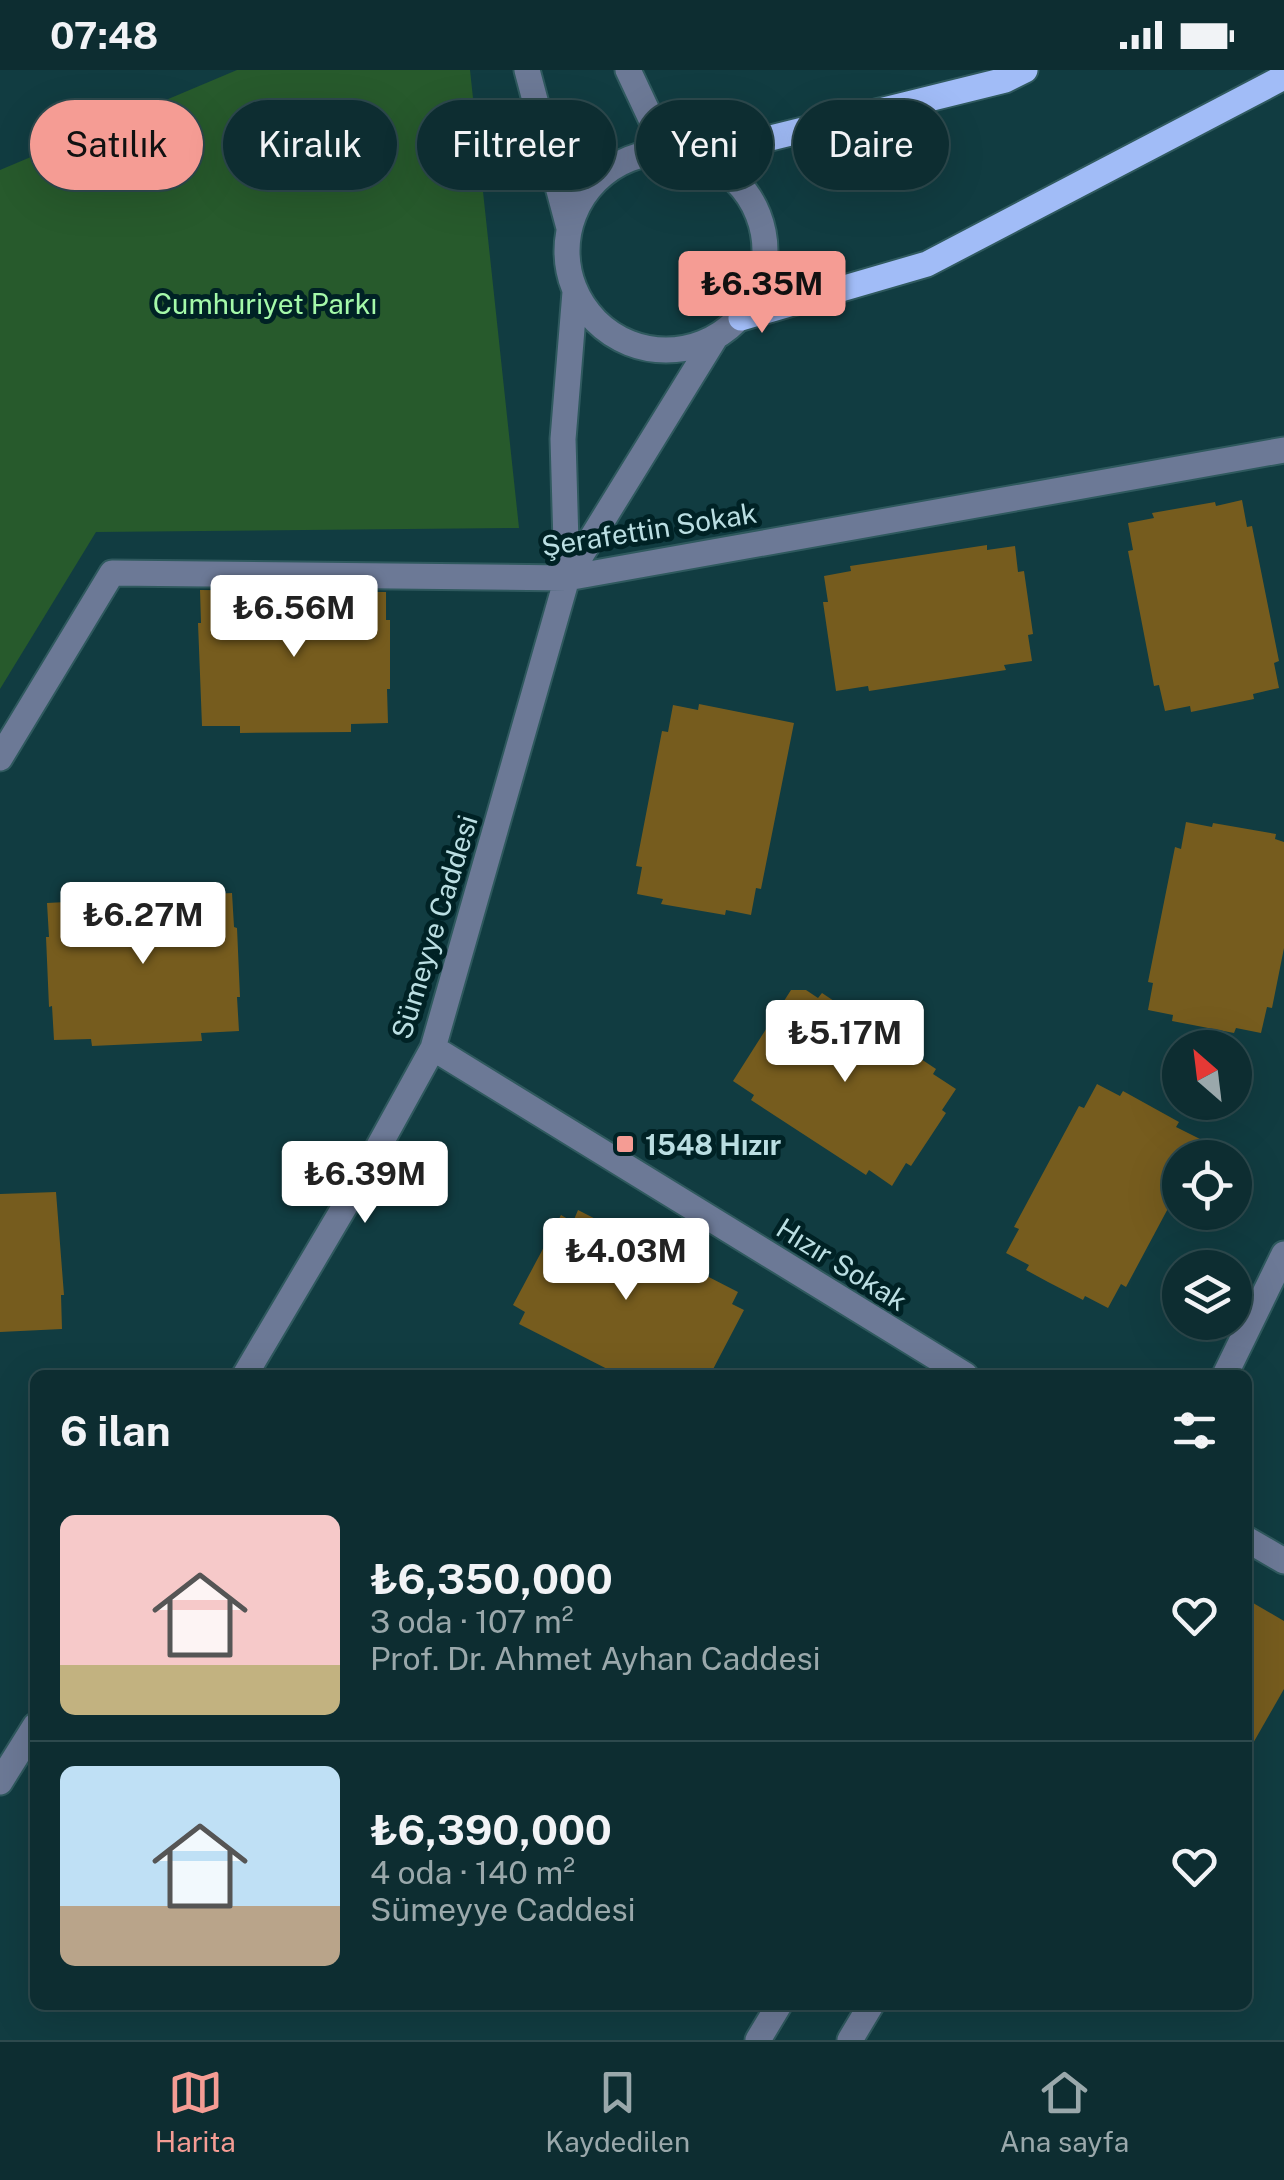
<!DOCTYPE html>
<html lang="tr">
<head>
<meta charset="utf-8">
<style>
  body { margin:0; font-family:"Public Sans",sans-serif; background:#163539; color:#f1f3f6; height:100vh; display:flex; flex-direction:column; font-size:38px; white-space:nowrap }
  * { box-sizing:border-box; margin:0 }
  p { font-size:32px; color:#9aa8ab }
  .icon { flex:none; width:55px; height:55px; fill:none; stroke:currentColor; stroke-width:2; stroke-linecap:round; stroke-linejoin:round }
  .map { position:relative; flex:1; overflow:hidden }
  .panel { position:absolute; left:30px; top:1300px; width:1222px; height:640px; display:flex; flex-direction:column; background:#0d2d31; border-radius:15px; box-shadow:0 10px 40px #0002,0 0 0 2px #2d494d }
  .panel>* { flex:none }
  .banner { position:absolute; left:30px; top:30px; width:1225px; height:90px; display:flex; gap:20px }
  .needle { width:65px; rotate:332deg }
  .buttons { position:absolute; left:1162px; top:960px; display:grid; gap:20px }
  .buttons a { display:grid; place-items:center; width:90px; height:90px; border-radius:50%; background:#0d2d31; box-shadow:0 10px 40px #0002,0 0 0 2px #2d494d; font-size:50px }
  .price { position:absolute; translate:-50% -85px; padding:0 22px; border-radius:10px; background:#fff; color:#222; font-size:32px; line-height:65px; filter:drop-shadow(0 2px 5px #0008) }
  .price::after { content:''; position:absolute; left:50%; top:60px; width:30px; height:22px; margin-left:-15px; background:inherit; clip-path:polygon(0 0,100% 0,50% 100%) }
  .price.selected { background:#f59c94; color:#111 }
  ul { padding:0; list-style:none }
  li { display:flex; align-items:center; gap:30px; height:250px; padding:0 30px }
  li+li { border-top:2px solid #2d494d }
  li span { display:grid; place-items:center; flex:none; width:280px; height:200px; border-radius:15px; color:#555 }
  li>.icon { margin-inline-start:auto }
  span .icon { width:120px; height:120px; fill:#fffc; stroke-width:1 }
  li b { font-size:42px }
  h2 { display:flex; justify-content:space-between; align-items:center; height:120px; padding:0 30px; font-size:42px }
  .chip { padding:0 35px; border-radius:45px; background:#0d2d31; box-shadow:0 10px 40px #0002,0 0 0 2px #2d494d; font-size:35px; line-height:90px }
  .chip.selected { background:#f59c94; color:#111 }
  .status { display:flex; justify-content:space-between; align-items:center; height:70px; padding:0 50px; background:#0d2d31; direction:ltr }
  .status svg { height:28px; fill:currentColor }
  .dock { display:flex; justify-content:space-around; align-items:center; height:140px; border-top:2px solid #2d494d; background:#0d2d31; font-size:28px; color:#9aa8ab }
  .dock a { display:grid; justify-items:center; gap:5px }
  .dock .selected { color:#f59c94 }
  .map>svg:first-child { display:block }
  .green { fill:#275a2c }
  .building { fill:#765c1e }
  .lines { fill:none; stroke-linecap:round; stroke-linejoin:round }
  .minor-casing { stroke:#2f595e; stroke-width:29 }
  .major-casing { stroke:#2f595e; stroke-width:29 }
  .minor { stroke:#6c7996; stroke-width:25 }
  .major { stroke:#a1bcf7; stroke-width:25 }
  .poi-dot { fill:#f59c94; stroke:#002225; stroke-width:4 }
  .labels { text-anchor:middle; dominant-baseline:central; stroke-width:10; stroke-linejoin:round; paint-order:stroke }
  .park-label { font-size:28px; fill:#a4f9a9; stroke:#002225 }
  .street-label { font-size:28px; fill:#badee2; stroke:#002225 }
  .poi-label { font-size:28px; font-weight:bold; fill:#badee2; stroke:#002225; text-anchor:start }
</style>
</head>
<body>
<div class="status"><b>07:48</b><svg viewBox="0 0 49 12"><path d="M0 12V9h3v3zM5 12V6h3v6zM10 12V3h3v9zM15 12V0h3v12zM26 1h20v11H26zM47 4h2v5h-2z"/></svg></div>
<div class="map">
<svg width="1284" height="1970" viewBox="0 0 1284 1970">
  <rect width="100%" height="100%" fill="#113c41"/>
  <!-- green -->
  <path class="green" d="M237,0H470L519,458L96,462L0,619V100Z"/>
  <!-- building -->
  <path class="building" d="M1242,430L1247,457L1252,456L1279,591L1274,593L1279,618L1253,624L1254,629L1191,642L1190,636L1165,641L1159,615L1154,616L1128,481L1133,480L1128,453L1154,448L1152,443L1215,432L1216,436Z
    M987,475V480L1015,476L1018,502L1024,501L1033,564L1028,565L1032,591L1004,595L1006,600L869,621L868,616L836,621L823,532H828L824,506L851,501L850,496Z
    M200,520L386,522V550H390V619H387L388,653L351,654V662L240,663V656H202L198,553H201Z
    M699,634L794,653L761,819L756,818L751,845L726,840L725,845L661,834L663,829L637,824L642,797L636,796L662,661L668,662L673,635L698,640Z
    M1186,752L1212,757L1213,753L1276,764L1275,769L1284,772V878L1272,938L1267,937L1261,963L1236,958L1234,963L1172,951L1173,945L1148,940L1153,913L1148,912L1175,777L1181,779Z
    M195,818V825L232,823L234,857L237,858L240,927H237L239,961L201,963L202,971L92,976L91,969L54,970L52,936L49,937L46,867H49L47,833L85,831L84,823Z
    M791,920H806L818,928L822,923L936,999L933,1004L956,1019L942,1040L946,1043L911,1096L906,1093L892,1116L869,1100L866,1105L751,1030L754,1025L733,1011Z
    M1097,1014L1120,1026L1123,1021L1179,1052L1176,1057L1200,1069L1189,1088H1180V1116L1126,1217L1121,1214L1108,1238L1085,1226L1083,1230L1048,1212L1026,1200L1029,1195L1006,1183L1019,1159L1014,1157L1079,1036L1084,1038Z
    M56,1122L64,1225H61L62,1259L0,1262V1124Z
    M578,1140L738,1222L732,1234L744,1240L710,1305H619L519,1254L525,1242L513,1235L561,1145L573,1152Z
    M1248,1530L1284,1551V1619L1248,1682Z"/>
  <g class="lines">
    <defs>
      <path id="minor" d="M527,0L569,158
        M628,0L666,81
        M567 181a99 99 0 1 1 198 0a99 99 0 1 1-198 0Z
        M567,508L563,369L575,222
        M0,688L112,503L567,508L1284,380
        M433,978L965,1305
        M245,1305L358,1114L433,978L567,508L715,268
        M1225,1305L1284,1184
        M1248,1470L1284,1491
        M0,1712L35,1656
        M758,1970L779,1935
        M850,1970L871,1935"/>
      <path id="major" d="M698,86L1005,10L1025,0
        M741,248L927,194L1284,7"/>
    </defs>
    <!-- minor casing -->
    <use href="#minor" class="minor-casing"/>
    <!-- major casing -->
    <use href="#major" class="major-casing"/>
    <!-- minor -->
    <use href="#minor" class="minor"/>
    <!-- major -->
    <use href="#major" class="major"/>
  </g>
  <!-- markers -->
  <rect class="poi-dot" x="615" y="1064" width="20" height="20" rx="5"/>
  <g class="labels">
    <!-- park labels -->
    <g class="park-label">
      <text x="265" y="233">Cumhuriyet Parkı</text>
    </g>
    <!-- street labels -->
    <g class="street-label">
      <text transform="translate(649 459) rotate(-9)">Şerafettin Sokak</text>
      <text transform="translate(434 857) rotate(-73)">Sümeyye Caddesi</text>
      <text transform="translate(842 1194) rotate(32)">Hızır Sokak</text>
    </g>
    <!-- poi labels -->
    <g class="poi-label">
      <text x="645" y="1074">1548 Hızır</text>
    </g>
  </g>
</svg>
<div class="buttons">
<a><svg class="needle" viewBox="-14 -14 28 28"><path d="M0-13l5 13h-10z" fill="#e53935"/><path d="M0 13l5-13h-10z" fill="#9aa8ab"/></svg></a>
<a><svg class="icon" aria-label="locate" viewBox="0 0 24 24"><circle cx="12" cy="12" r="6"/><path d="M12 2v4M12 18v4M2 12h4M18 12h4"/></svg></a>
<a><svg class="icon" aria-label="layers" viewBox="0 0 24 24"><path d="M12 4l9 5-9 5-9-5zM3 14l9 5 9-5"/></svg></a>
</div>
<b class="price selected" style="left:762px;top:266px">₺6.35M</b>
<b class="price" style="left:294px;top:590px">₺6.56M</b>
<b class="price" style="left:143px;top:897px">₺6.27M</b>
<b class="price" style="left:845px;top:1015px">₺5.17M</b>
<b class="price" style="left:365px;top:1156px">₺6.39M</b>
<b class="price" style="left:626px;top:1233px">₺4.03M</b>
<div class="banner">
<a class="chip selected">Satılık</a>
<a class="chip">Kiralık</a>
<a class="chip">Filtreler</a>
<a class="chip">Yeni</a>
<a class="chip">Daire</a>
</div>
<section class="panel">
<h2>6 ilan<svg class="icon" aria-label="filters" viewBox="0 0 24 24"><path d="M4 7h16M4 17h16"/><circle cx="9" cy="7" r="2"/><circle cx="15" cy="17" r="2"/></svg></h2>
<ul>
<li><span style="background:linear-gradient(#f6c9c9 75%,#c2b280 0)"><svg class="icon" aria-label="home" viewBox="0 0 24 24"><path d="M3 11l9-7 9 7M6 9v11h12V9"/></svg></span><div><b>₺6,350,000</b><p>3 oda · 107 m²</p><p>Prof. Dr. Ahmet Ayhan Caddesi</p></div><svg class="icon" aria-label="heart" viewBox="0 0 24 24"><path d="M12 20l-8-8c-3-5 5-10 8-4 3-6 11-1 8 4z"/></svg></li>
<li><span style="background:linear-gradient(#bfe0f5 70%,#b9a48a 0)"><svg class="icon" aria-label="home" viewBox="0 0 24 24"><path d="M3 11l9-7 9 7M6 9v11h12V9"/></svg></span><div><b>₺6,390,000</b><p>4 oda · 140 m²</p><p>Sümeyye Caddesi</p></div><svg class="icon" aria-label="heart" viewBox="0 0 24 24"><path d="M12 20l-8-8c-3-5 5-10 8-4 3-6 11-1 8 4z"/></svg></li>
</ul>
</section>
</div>
<nav class="dock">
<a class="selected"><svg class="icon" aria-label="map" viewBox="0 0 24 24"><path d="M3 6l6-2 6 2 6-2v14l-6 2-6-2-6 2zM9 4v14M15 6v14"/></svg>Harita</a>
<a><svg class="icon" aria-label="saved" viewBox="0 0 24 24"><path d="M7 4h10v16l-5-4-5 4z"/></svg>Kaydedilen</a>
<a><svg class="icon" aria-label="home" viewBox="0 0 24 24"><path d="M3 11l9-7 9 7M6 9v11h12V9"/></svg>Ana sayfa</a>
</nav>
</body>
</html>
